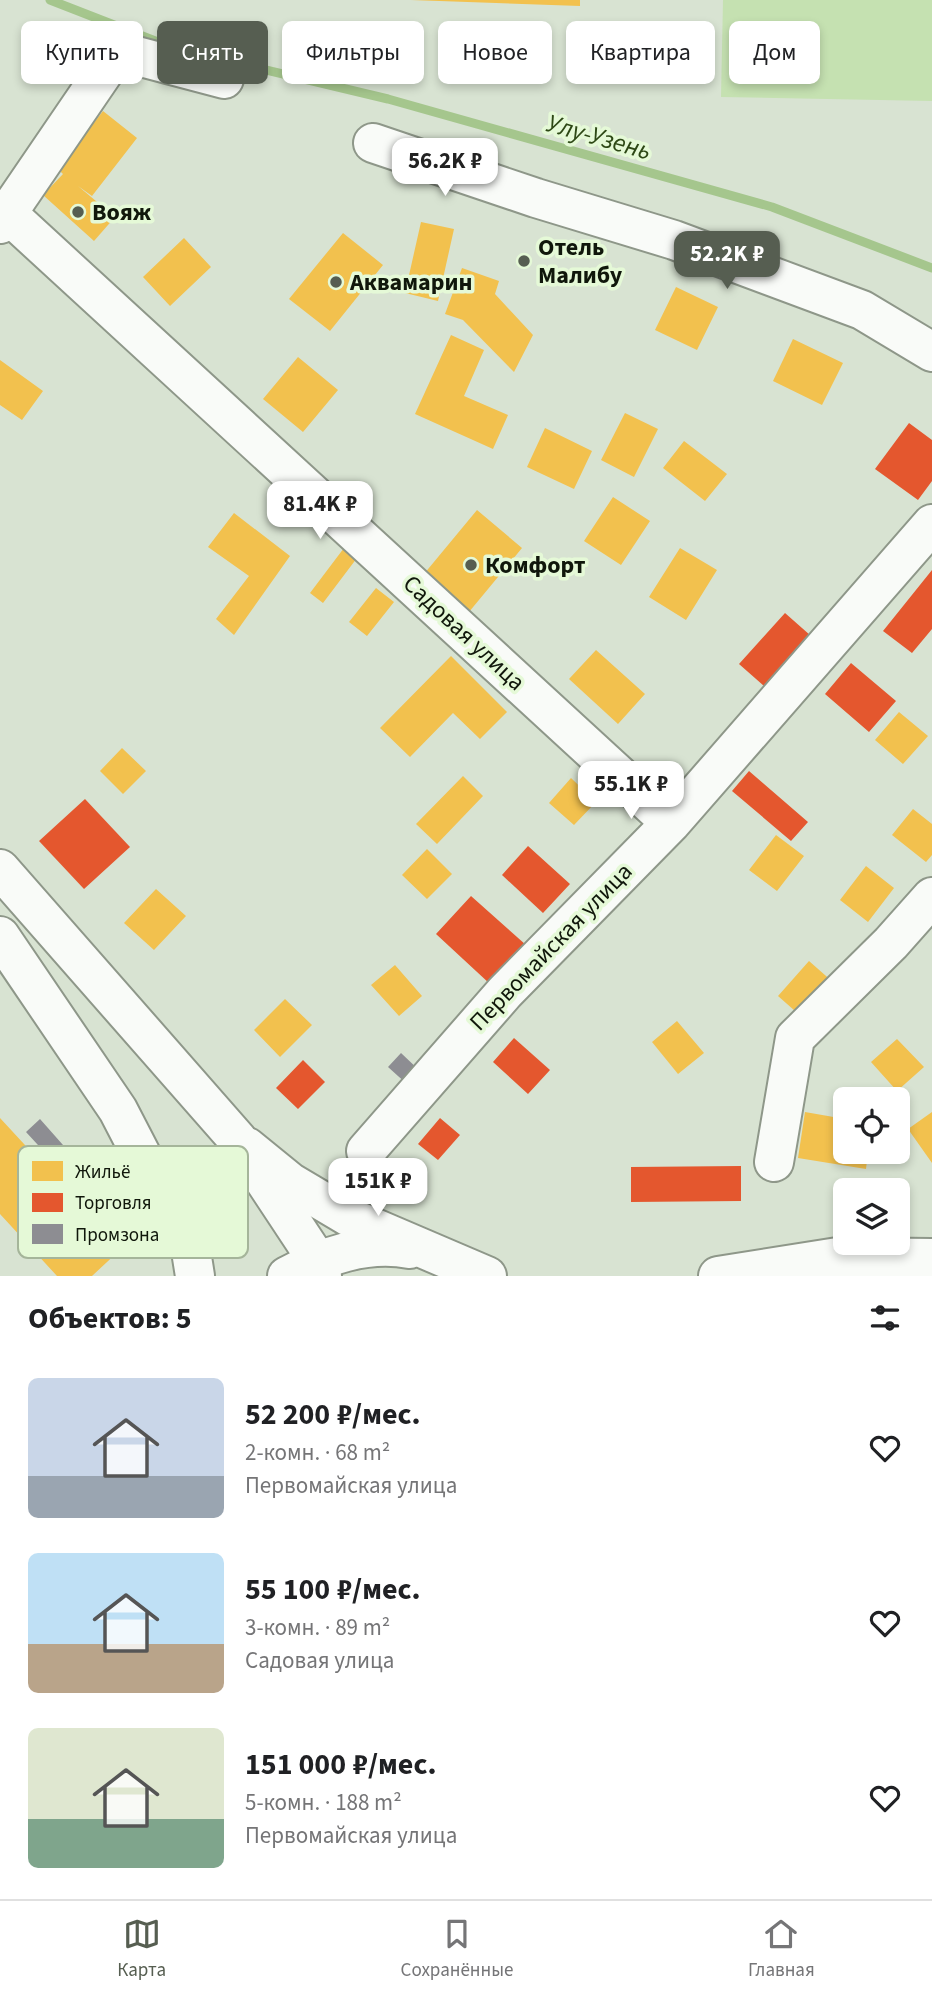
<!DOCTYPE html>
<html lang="ru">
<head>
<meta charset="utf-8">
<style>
  body { margin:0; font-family:"Source Sans 3",sans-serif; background:#f2f2f2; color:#202124; height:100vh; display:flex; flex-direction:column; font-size:26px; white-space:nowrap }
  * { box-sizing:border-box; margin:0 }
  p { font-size:23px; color:#757577 }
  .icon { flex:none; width:38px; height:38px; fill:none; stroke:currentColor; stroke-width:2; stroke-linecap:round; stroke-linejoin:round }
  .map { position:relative; height:1276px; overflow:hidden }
  .sheet { display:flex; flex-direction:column; background:#fff; flex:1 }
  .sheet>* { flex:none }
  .top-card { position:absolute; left:21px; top:21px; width:891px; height:63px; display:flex; gap:14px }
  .buttons { position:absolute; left:833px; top:1087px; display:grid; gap:14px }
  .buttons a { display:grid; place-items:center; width:77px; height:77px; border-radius:10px; background:#fff; box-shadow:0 4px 10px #0003; font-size:35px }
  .price { position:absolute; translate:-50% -60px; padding:0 16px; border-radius:14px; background:#fff; color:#222; font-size:23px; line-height:46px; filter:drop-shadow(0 2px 4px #0008) }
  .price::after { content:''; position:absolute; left:50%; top:42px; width:21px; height:16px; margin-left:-10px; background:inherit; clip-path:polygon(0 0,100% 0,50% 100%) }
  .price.selected { background:#565e51; color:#fff }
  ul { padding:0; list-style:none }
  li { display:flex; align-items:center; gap:21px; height:175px; padding:0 28px }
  li span { display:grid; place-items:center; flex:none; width:196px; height:140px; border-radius:10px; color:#555 }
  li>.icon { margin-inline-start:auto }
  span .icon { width:84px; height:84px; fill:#fffc; stroke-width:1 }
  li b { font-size:30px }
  h2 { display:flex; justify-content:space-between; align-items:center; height:84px; padding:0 28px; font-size:30px }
  .tag { padding:0 24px; border-radius:10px; background:#fff; box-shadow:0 4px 10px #0003; font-size:24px; line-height:63px }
  .tag.selected { background:#565e51; color:#fff }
  .menu { display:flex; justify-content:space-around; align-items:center; height:98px; border-top:2px solid #e0e0e0; background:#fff; font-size:19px; color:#757577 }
  .menu a { display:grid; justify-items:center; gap:4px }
  .menu .selected { color:#565e51 }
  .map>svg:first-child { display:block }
  .green { fill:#c5e1b1 }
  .homes { fill:#f2c14e }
  .shops { fill:#e4572e }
  .industry { fill:#8d8d92 }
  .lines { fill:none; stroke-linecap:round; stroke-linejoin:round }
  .stream { stroke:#a5c68d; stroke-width:9 }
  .minor-casing { stroke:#8e9789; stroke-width:42 }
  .major-casing { stroke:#8e9789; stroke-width:42 }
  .highway-casing { stroke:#8e9789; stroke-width:42 }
  .minor { stroke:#f9fbf8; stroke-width:38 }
  .major { stroke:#f9fbf8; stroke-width:38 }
  .highway { stroke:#f9fbf8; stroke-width:38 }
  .poi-dot { fill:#565e51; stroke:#e5f9d7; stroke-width:2.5 }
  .labels { text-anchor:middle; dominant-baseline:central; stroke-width:7; stroke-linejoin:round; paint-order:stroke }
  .poi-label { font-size:24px; font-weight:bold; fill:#10170b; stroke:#e5f9d7; text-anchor:start }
  .street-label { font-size:24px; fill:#10170b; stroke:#e5f9d7 }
  .water-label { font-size:26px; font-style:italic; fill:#2d4815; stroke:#e5f9d7 }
  .key { fill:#e5f9d7; stroke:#a5b59a; stroke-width:2 }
  .key-label { font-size:19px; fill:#10170b }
</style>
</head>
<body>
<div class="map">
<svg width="932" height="1276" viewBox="0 0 932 1276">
  <rect width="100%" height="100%" fill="#d8e3d2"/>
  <!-- green -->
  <path class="green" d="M723,0H932V101L721,97Z"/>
  <!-- homes -->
  <path class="homes" d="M411,0H580V6Z
    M103,111L137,138L92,196L78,186L115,217L94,241L43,195L63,174L58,169Z
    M421,222L454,229L438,301L405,293Z
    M343,233L383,265L330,331L289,299Z
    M184,238L211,267L170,306L143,277Z
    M462,268L499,281L495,294L533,335L514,372L463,320L445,314Z
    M676,287L718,307L697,350L655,330Z
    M451,335L484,350L464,396L508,415L493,449L415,414Z
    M793,339L843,363L822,405L773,381Z
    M298,357L338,390L303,432L263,399Z
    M0,360L43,391L22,420L0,405Z
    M625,413L658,429L634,477L601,460Z
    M545,428L592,451L574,489L527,467Z
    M684,441L727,474L705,501L663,468Z
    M613,497L650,521L621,565L584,541Z
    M477,510L522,548L464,618L419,580Z
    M234,513L290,556L234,635L216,619L249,576L208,547Z
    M347,544L360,554L323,603L310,593Z
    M680,548L717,570L686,620L649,597Z
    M376,588L394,602L367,636L349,622Z
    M596,650L645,694L618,724L569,679Z
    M451,656L507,712L480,739L453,713L410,757L380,728Z
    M899,712L928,736L903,764L875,740Z
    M122,748L146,771L123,794L100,771Z
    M463,776L483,796L437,844L416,824Z
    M571,778L596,802L574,825L549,803Z
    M913,809L932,824V855L926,862L892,835Z
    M776,835L804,856L777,891L749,870Z
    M427,849L452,874L427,899L402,875Z
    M866,866L894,888L868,922L840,900Z
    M156,889L186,916L154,950L124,923Z
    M809,961L834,983L803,1018L778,996Z
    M395,965L422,996L399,1016L371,985Z
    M285,999L312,1025L280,1057L254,1030Z
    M677,1021L704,1053L678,1074L652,1042Z
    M897,1039L924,1067L897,1091L871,1062Z
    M805,1112L845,1119V1152H868L866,1169L798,1158Z
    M932,1112V1163L908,1129Z
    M0,1118L121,1249L92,1276H57L0,1214Z"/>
  <!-- shops -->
  <path class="shops" d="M909,423L932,440V481L918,500L875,469Z
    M932,570V629L912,653L883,631Z
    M785,613L819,643L773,694L739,664Z
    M851,663L896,701L869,732L825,694Z
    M749,771L808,822L791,841L732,791Z
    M85,799L130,847L84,889L39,841Z
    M528,846L570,884L543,913L502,875Z
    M471,896L526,945L490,984L436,934Z
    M514,1038L550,1070L528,1094L493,1062Z
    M303,1060L325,1082L298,1109L276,1088Z
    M440,1118L460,1135L438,1160L418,1144Z
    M741,1166V1201L631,1202V1167Z"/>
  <!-- industry -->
  <path class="industry" d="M401,1053L421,1072L408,1085L388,1067Z
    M40,1119L63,1145L49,1157L26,1132Z"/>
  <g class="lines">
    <!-- stream -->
    <path class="stream" d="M50,0L163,44
      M220,59L388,99L772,207L932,268"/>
    <defs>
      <path id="minor" d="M373,143L536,198L674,240L862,310L932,352
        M9,215L671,823
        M0,224L118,51L224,79
        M366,1151L505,992L671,823L932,524
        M774,1162L795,1038L891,943L932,897"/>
      <path id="major" d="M247,1147L290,1182L349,1217L487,1276
        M287,1276C325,1256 366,1241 410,1249
        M718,1276L838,1257L932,1258"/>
      <path id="highway" d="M0,869L237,1139L317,1260L322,1276
        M0,936L118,1110L191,1251L195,1276"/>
    </defs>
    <!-- minor casing -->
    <use href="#minor" class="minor-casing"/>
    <!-- major casing -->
    <use href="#major" class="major-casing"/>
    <!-- highway casing -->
    <use href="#highway" class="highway-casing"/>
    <!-- minor -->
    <use href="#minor" class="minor"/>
    <!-- major -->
    <use href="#major" class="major"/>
    <!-- highway -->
    <use href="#highway" class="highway"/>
  </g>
  <!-- markers -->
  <g class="poi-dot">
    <circle cx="78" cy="212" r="7"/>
    <circle cx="524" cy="261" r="7"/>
    <circle cx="336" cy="282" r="7"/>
    <circle cx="471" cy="565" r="7"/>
  </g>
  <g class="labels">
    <!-- poi labels -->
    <g class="poi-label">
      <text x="92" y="212">Вояж</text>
      <text x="538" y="247">Отель<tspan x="538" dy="28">Малибу</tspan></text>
      <text x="350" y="282">Аквамарин</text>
      <text x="485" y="565">Комфорт</text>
    </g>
    <!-- street labels -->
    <g class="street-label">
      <text transform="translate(464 633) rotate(43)">Садовая улица</text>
      <text transform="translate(551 947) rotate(-46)">Первомайская улица</text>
    </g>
    <!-- water labels -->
    <g class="water-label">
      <text transform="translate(599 137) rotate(16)">Улу-Узень</text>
    </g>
  </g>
  <!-- legend -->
  <rect x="18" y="1146" width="230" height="112" rx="10" class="key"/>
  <rect x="32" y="1161" width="31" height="20" fill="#f2c14e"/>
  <rect x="32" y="1193" width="31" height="19" fill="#e4572e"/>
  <rect x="32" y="1224" width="31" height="20" fill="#8d8d92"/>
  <g class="key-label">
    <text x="75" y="1178">Жильё</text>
    <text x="75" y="1209">Торговля</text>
    <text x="75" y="1241">Промзона</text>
  </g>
</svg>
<div class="buttons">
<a><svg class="icon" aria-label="locate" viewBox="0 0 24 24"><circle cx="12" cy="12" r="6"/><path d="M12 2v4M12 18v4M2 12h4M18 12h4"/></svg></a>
<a><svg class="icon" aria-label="layers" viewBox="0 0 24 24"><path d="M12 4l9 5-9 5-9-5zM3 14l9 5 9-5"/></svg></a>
</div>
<b class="price" style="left:445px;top:198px">56.2K ₽</b>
<b class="price selected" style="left:727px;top:291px">52.2K ₽</b>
<b class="price" style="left:320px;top:541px">81.4K ₽</b>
<b class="price" style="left:631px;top:821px">55.1K ₽</b>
<b class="price" style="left:378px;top:1218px">151K ₽</b>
<div class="top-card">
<a class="tag">Купить</a>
<a class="tag selected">Снять</a>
<a class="tag">Фильтры</a>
<a class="tag">Новое</a>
<a class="tag">Квартира</a>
<a class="tag">Дом</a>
</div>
</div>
<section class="sheet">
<h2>Объектов: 5<svg class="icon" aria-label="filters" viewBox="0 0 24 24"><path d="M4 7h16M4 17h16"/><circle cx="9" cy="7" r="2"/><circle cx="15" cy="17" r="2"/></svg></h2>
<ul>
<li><span style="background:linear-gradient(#c9d6e8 70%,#9aa5b1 0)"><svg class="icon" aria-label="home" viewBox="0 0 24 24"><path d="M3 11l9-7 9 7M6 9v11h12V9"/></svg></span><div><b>52 200 ₽/мес.</b><p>2-комн. · 68 m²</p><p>Первомайская улица</p></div><svg class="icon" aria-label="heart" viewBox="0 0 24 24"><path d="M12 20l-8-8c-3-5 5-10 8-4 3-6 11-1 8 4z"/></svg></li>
<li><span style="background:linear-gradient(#bfe0f5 65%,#b9a48a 0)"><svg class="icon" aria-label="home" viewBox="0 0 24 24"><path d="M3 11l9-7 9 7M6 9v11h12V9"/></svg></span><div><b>55 100 ₽/мес.</b><p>3-комн. · 89 m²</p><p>Садовая улица</p></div><svg class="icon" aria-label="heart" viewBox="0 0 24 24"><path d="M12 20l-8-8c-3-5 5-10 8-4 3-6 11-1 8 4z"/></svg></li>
<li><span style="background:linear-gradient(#dfe7d0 65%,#7fa58c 0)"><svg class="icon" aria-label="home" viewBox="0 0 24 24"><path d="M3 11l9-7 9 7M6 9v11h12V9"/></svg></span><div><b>151 000 ₽/мес.</b><p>5-комн. · 188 m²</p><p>Первомайская улица</p></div><svg class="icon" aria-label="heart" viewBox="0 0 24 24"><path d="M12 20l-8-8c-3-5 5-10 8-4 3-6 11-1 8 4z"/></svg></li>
</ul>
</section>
<nav class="menu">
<a class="selected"><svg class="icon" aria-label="map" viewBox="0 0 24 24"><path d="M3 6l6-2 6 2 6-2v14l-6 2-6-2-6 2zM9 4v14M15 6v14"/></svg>Карта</a>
<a><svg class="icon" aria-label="saved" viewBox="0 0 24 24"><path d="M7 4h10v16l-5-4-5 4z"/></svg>Сохранённые</a>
<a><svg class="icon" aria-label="home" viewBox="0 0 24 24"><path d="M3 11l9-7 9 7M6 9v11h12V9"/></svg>Главная</a>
</nav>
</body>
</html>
